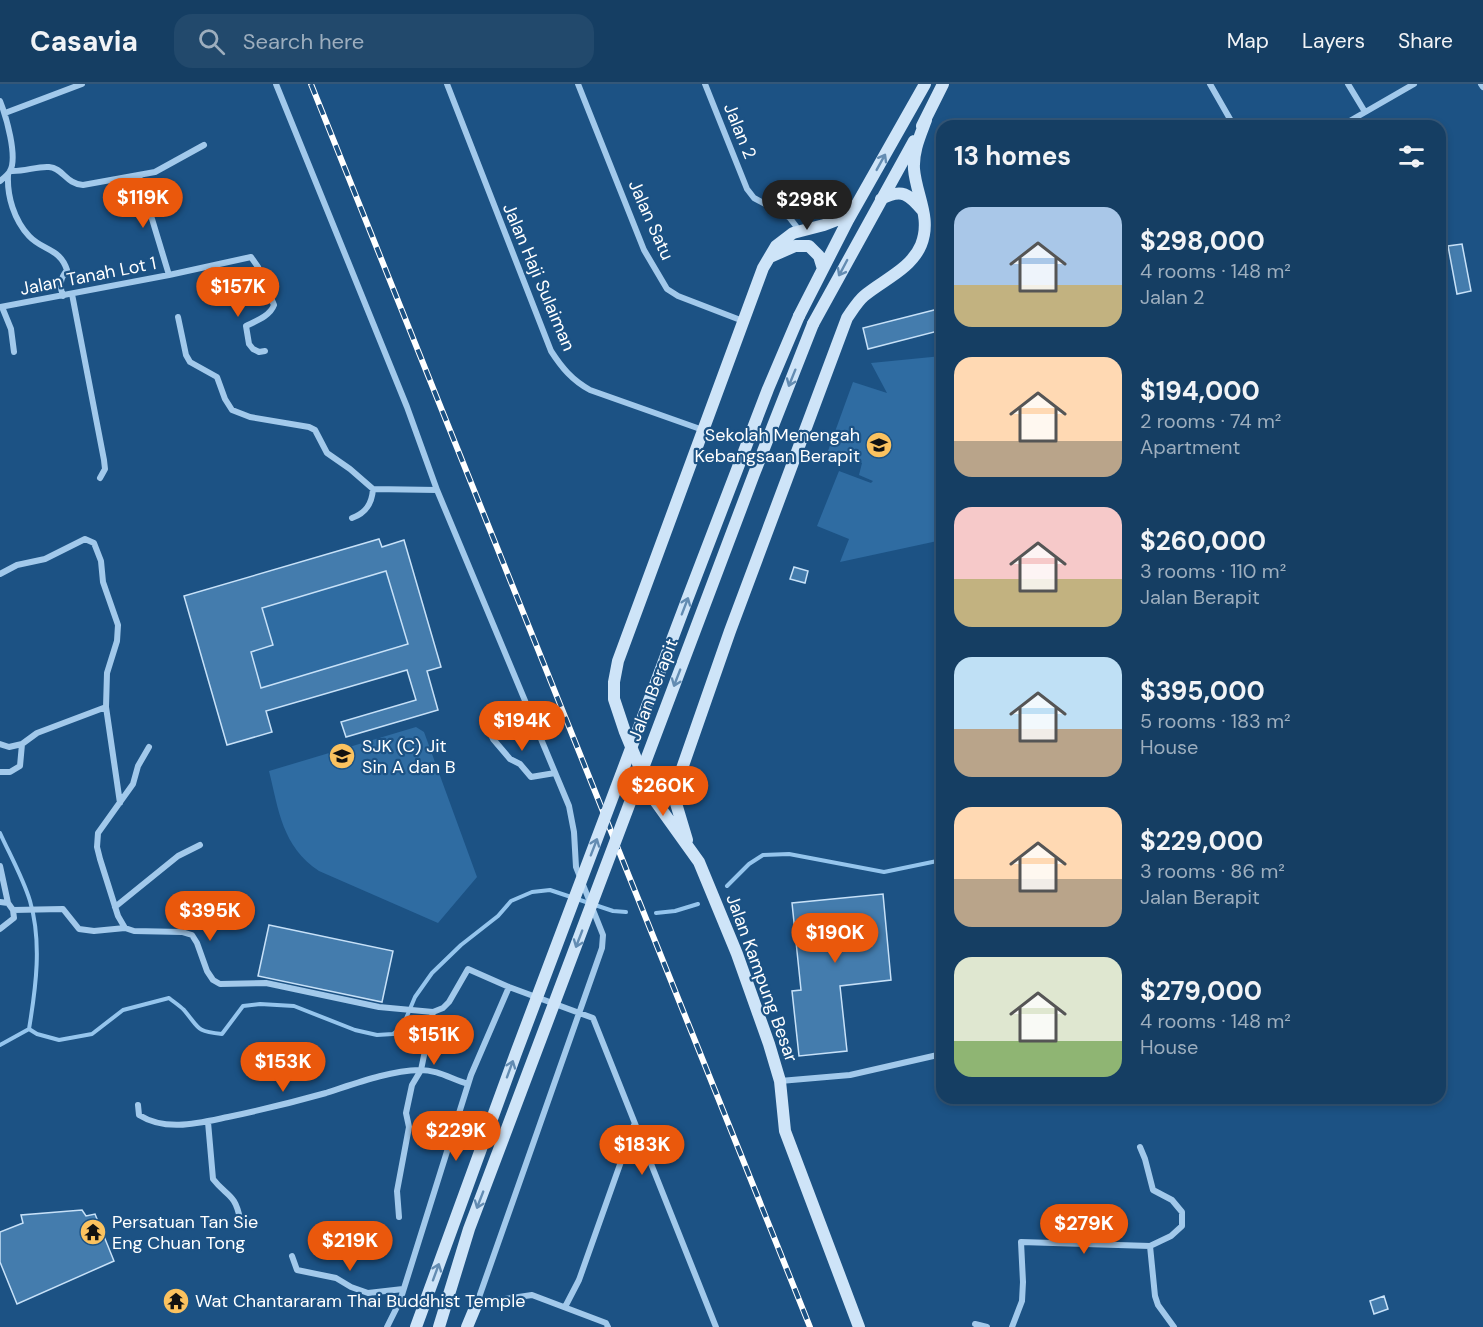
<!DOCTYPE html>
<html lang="en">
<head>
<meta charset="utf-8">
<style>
  body { margin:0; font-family:"DM Sans",sans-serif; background:#22496c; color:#f1f3f6; height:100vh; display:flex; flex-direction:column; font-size:22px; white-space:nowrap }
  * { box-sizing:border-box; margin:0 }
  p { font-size:20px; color:#9daebe }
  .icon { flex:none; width:33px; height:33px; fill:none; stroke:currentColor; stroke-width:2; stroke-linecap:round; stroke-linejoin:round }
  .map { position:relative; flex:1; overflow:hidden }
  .details { position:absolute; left:936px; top:36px; width:510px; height:984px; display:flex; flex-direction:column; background:#153e63; border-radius:18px; box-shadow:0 3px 9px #0003,0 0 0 2px #345778 }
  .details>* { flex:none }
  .price { position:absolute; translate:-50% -51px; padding:0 14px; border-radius:21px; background:#ea580c; color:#fff; font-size:20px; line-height:39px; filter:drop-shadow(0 2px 3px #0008) }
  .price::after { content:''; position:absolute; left:50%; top:36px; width:18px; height:14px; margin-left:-9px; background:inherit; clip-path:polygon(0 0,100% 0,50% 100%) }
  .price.current { background:#222; color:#fff }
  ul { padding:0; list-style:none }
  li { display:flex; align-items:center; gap:18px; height:150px; padding:0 18px }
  li span { display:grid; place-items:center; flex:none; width:168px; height:120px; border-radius:18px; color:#555 }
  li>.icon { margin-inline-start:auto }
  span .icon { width:72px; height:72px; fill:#fffc; stroke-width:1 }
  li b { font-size:26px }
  h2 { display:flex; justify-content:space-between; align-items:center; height:72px; padding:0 18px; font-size:26px }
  header { display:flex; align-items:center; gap:36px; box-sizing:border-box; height:84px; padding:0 30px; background:#153e63; border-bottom:2px solid #345778 }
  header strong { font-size:28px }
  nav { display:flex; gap:33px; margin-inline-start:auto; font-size:21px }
  .search { width:420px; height:54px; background:#22496c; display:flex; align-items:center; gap:15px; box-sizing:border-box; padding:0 21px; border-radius:18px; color:#9daebe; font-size:22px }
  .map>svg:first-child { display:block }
  .green { fill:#2f6ca2 }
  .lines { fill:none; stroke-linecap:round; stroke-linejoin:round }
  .stream { stroke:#95c5ed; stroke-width:4 }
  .building { fill:#447cad; stroke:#c7e1f8; stroke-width:1.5; fill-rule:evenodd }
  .street { stroke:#a2c9eb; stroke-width:6 }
  .secondary { stroke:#cee4f8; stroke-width:12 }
  .rail-casing { stroke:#fff; stroke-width:6 }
  .rail { stroke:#1c5284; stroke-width:4; stroke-dasharray:11; stroke-linecap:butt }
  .secondary-bridge { stroke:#cee4f8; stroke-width:12 }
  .oneway { stroke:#638cb2 }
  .labels { text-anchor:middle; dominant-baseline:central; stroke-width:4.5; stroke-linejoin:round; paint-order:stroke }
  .street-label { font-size:18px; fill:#fff; stroke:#1c5284 }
  .poi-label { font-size:18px; fill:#fff; stroke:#1c5284; text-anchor:start }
</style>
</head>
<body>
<header>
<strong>Casavia</strong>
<div class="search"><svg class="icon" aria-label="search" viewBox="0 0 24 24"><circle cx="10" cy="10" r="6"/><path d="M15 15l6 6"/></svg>Search here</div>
<nav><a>Map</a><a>Layers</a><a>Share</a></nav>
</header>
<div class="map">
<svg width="1483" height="1243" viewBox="0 0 1483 1243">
  <rect width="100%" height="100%" fill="#1c5284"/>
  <!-- green -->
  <path class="green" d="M942,272V456L840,478L849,455L817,442L839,387L871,399L873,397L859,391L862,379L828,367L853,298L887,309L871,279Z
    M386,487L408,560L261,604L251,568L262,524Z
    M416,643L424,648L477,793L438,839L319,787C282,762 279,727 269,687Z"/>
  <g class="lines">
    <!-- stream -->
    <path class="stream" d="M0,749C10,771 23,794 30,817C42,858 36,903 29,945L37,950L59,956L92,950L123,926L169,914C174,918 180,922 184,926C200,945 195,947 222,950L243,922L260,920L294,922L355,946L377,951L393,950L402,944L415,913L432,889L461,861L498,832L511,817L532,808L550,806L613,827L626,828
      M727,802L749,780L763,771L789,770L884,788L942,776
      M656,829L675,827L698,820
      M0,961L29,945"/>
  </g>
  <!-- building -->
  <path class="building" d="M1462,160L1471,207L1457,210L1448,162Z
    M942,224V246L868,265L863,244Z
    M379,455L382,463L404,456L441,583L427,587L438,626L346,653L341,638L416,616L407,586L266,627L272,648L227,661L184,512ZM386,487L408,560L261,604L251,568L273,561L262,524Z
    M794,483L808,487L805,499L790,495Z
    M883,810L891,896L840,902L847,967L799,972L792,907L801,906L792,819Z
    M269,841L393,867L382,918L258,892Z
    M82,1126L86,1132L95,1130L114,1177L17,1220L0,1178V1148L23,1139L21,1131Z
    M1384,1212L1388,1225L1374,1230L1370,1217Z"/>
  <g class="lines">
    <!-- street -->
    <path class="street" d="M276,0L407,323L437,406L569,722L574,748L576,783L603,851L602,864L477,1219L532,1211L606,1239L608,1243
      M447,0L551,267C562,284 572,296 590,306L703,346
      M578,0L644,166L667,205L678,212L743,237
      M705,0L747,105L754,114L789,133L799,146
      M1210,0L1234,42
      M1348,0L1365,28
      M1481,0L1483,3
      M0,17C6,32 18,73 10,87C8,91 4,94 0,97
      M5,29L82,0
      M1341,42L1414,0
      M10,87C24,88 37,82 49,83C63,84 66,100 83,101L155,88L204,61
      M8,91C7,112 14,136 29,152C43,167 60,164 67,186C60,195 59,201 63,212
      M139,92L169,191
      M72,210L104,376L105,385L100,394
      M0,223L169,191L251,173L258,183L274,221C270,232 256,237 246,242L249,260L253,265L259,268L265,267
      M2,223L11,245L14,268
      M178,233L186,271L190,278L217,293L225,315L232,326L250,333L309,343L315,346L327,369L350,385L373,405L437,406
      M352,434C366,429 372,420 373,405
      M0,490L17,481L45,475L85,455L94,459L101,477L103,498L118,541L117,557L107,589L106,623L37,649L22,660L9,663L0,660
      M106,623L120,719
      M488,645L493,655L510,675L520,680L531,693L555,689
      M0,688H10L20,682L22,660
      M0,782L8,819
      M0,818L8,819L13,826L14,834L0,845
      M115,823L178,772L200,761
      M13,826L63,825L79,845L94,847L125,844L134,847L182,848L192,851L197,859L207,887L213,896L220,900L266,899L379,923L433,928L443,924L449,918L468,885L509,903L593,934L716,1243
      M125,844L118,832L100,775L97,763L98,749L133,700L138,682L149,663
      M780,997L850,991L942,970
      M138,1021L139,1031C166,1048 199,1039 228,1033C261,1026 294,1018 326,1009C357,999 388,987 420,986C438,986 451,995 468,1000
      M208,1038L213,1095C227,1113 235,1109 240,1135
      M399,1133L397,1107L409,1043L406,1029L412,1001L421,986L433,928
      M1150,1162L1155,1212L1158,1221L1174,1243
      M292,1172L297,1186L336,1194L351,1203L368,1209L403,1205
      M565,1223L579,1196L634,1041
      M975,1240L987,1243
      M387,1243L400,1217L471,991L509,903
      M1012,1243L1022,1217L1023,1198L1021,1158L1150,1162L1171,1152L1182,1142V1128L1172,1116L1153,1106L1145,1075L1140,1063"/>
    <!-- secondary -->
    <path class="secondary" d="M922,42L943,0
      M881,115C902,104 909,110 923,127
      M850,131L824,141L793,149L776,162L763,184L618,577L614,598V615L625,648L651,711L699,778L737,870L769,960L780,997L785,1047L859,1243
      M770,173L795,162H809L819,172L823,185
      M799,232L848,136L925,0
      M813,240L914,57
      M644,693L678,696
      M687,756L675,716L678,696L730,547L847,234C852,227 857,218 864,212C883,196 911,185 921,161C932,134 916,111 914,85C913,67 920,52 926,36
      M467,1243L477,1219"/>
    <defs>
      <path id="rail" d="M311,0L810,1243"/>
    </defs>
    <!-- rail casing -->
    <use href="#rail" class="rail-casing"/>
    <!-- rail -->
    <use href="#rail" class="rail"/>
    <!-- secondary-bridge -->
    <path class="secondary-bridge" d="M416,1243L516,969L687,516L768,305L799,232
      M439,1243L469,1145L754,390L813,240"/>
  </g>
  <!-- one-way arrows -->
  <defs><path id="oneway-shaft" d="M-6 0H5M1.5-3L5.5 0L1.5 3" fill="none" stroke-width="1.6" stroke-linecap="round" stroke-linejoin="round" transform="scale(1.5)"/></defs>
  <g class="oneway">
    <use href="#oneway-shaft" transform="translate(881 78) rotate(-61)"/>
    <use href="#oneway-shaft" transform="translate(843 184) rotate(118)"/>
    <use href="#oneway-shaft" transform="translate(792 294) rotate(112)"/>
    <use href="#oneway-shaft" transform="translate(685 522) rotate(-69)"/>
    <use href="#oneway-shaft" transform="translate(677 594) rotate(111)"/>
    <use href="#oneway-shaft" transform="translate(594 763) rotate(-69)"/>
    <use href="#oneway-shaft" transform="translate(579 855) rotate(111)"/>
    <use href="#oneway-shaft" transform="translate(510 985) rotate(-70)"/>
    <use href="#oneway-shaft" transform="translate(480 1116) rotate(111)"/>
    <use href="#oneway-shaft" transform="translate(436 1188) rotate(-70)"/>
  </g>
  <!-- icons -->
  <defs>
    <symbol id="school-disc" viewBox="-11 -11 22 22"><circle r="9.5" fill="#fbc25f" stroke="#1c5284"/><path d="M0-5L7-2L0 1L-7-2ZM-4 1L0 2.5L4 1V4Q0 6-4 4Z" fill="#111"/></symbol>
    <symbol id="temple-disc" viewBox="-11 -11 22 22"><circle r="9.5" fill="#fbc25f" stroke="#1c5284"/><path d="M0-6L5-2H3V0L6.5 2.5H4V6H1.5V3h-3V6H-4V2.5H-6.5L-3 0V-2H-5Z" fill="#111"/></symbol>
  </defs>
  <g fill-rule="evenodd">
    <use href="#school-disc" x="864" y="346" width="30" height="30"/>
    <use href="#school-disc" x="327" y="657" width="30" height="30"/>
    <use href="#temple-disc" x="78" y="1133" width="30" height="30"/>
    <use href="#temple-disc" x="161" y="1202" width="30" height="30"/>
  </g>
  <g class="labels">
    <!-- street labels -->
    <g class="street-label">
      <text transform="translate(740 47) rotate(68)">Jalan 2</text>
      <text transform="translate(651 136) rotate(66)">Jalan Satu</text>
      <text transform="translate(88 192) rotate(-11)">Jalan Tanah Lot 1</text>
      <text transform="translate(539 193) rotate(67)">Jalan Haji Sulaiman</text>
      <text transform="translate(653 606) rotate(-69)">Jalan Berapit</text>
      <text transform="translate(762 894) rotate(70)">Jalan Kampung Besar</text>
    </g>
    <!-- poi labels -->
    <g class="poi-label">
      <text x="860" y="351" text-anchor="end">Sekolah Menengah<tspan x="860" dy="21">Kebangsaan Berapit</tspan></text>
      <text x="362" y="662">SJK (C) Jit<tspan x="362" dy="21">Sin A dan B</tspan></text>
      <text x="112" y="1138">Persatuan Tan Sie<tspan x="112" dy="21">Eng Chuan Tong</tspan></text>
      <text x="195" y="1217">Wat Chantararam Thai Buddhist Temple</text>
    </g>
  </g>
</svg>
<b class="price" style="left:143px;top:145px">$119K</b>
<b class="price current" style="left:807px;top:147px">$298K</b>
<b class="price" style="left:238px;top:234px">$157K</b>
<b class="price" style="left:522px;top:668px">$194K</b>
<b class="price" style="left:663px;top:733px">$260K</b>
<b class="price" style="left:210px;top:858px">$395K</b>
<b class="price" style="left:835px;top:880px">$190K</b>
<b class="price" style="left:434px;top:982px">$151K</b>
<b class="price" style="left:283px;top:1009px">$153K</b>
<b class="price" style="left:456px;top:1078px">$229K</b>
<b class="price" style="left:642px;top:1092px">$183K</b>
<b class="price" style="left:1084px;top:1171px">$279K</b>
<b class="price" style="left:350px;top:1188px">$219K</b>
<section class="details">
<h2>13 homes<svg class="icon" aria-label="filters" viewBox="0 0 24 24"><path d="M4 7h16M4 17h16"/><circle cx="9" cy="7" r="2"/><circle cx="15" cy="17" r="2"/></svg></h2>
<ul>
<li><span style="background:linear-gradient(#a9c7e8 65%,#c2b280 0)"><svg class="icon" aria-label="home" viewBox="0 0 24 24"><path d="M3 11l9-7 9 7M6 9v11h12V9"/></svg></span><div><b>$298,000</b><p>4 rooms · 148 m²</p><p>Jalan 2</p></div></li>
<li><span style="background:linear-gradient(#ffd9b3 70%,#b9a48a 0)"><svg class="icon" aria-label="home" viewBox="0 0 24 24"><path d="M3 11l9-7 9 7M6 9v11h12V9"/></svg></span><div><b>$194,000</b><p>2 rooms · 74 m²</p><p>Apartment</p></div></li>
<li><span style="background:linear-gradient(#f6c9c9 60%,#c2b280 0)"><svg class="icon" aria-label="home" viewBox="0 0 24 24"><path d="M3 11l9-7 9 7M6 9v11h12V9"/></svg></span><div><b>$260,000</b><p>3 rooms · 110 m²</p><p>Jalan Berapit</p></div></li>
<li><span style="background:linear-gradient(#bfe0f5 60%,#b9a48a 0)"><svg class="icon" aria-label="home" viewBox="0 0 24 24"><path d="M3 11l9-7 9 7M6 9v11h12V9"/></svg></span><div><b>$395,000</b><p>5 rooms · 183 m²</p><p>House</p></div></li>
<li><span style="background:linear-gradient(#ffd9b3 60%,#b9a48a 0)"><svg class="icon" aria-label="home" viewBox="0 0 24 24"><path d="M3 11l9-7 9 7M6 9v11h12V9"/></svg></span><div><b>$229,000</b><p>3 rooms · 86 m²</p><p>Jalan Berapit</p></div></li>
<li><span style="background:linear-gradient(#dfe7d0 70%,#8fb573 0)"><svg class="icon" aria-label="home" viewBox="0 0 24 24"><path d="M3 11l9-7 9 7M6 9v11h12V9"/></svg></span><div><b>$279,000</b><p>4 rooms · 148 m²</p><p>House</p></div></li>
</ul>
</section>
</div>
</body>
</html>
